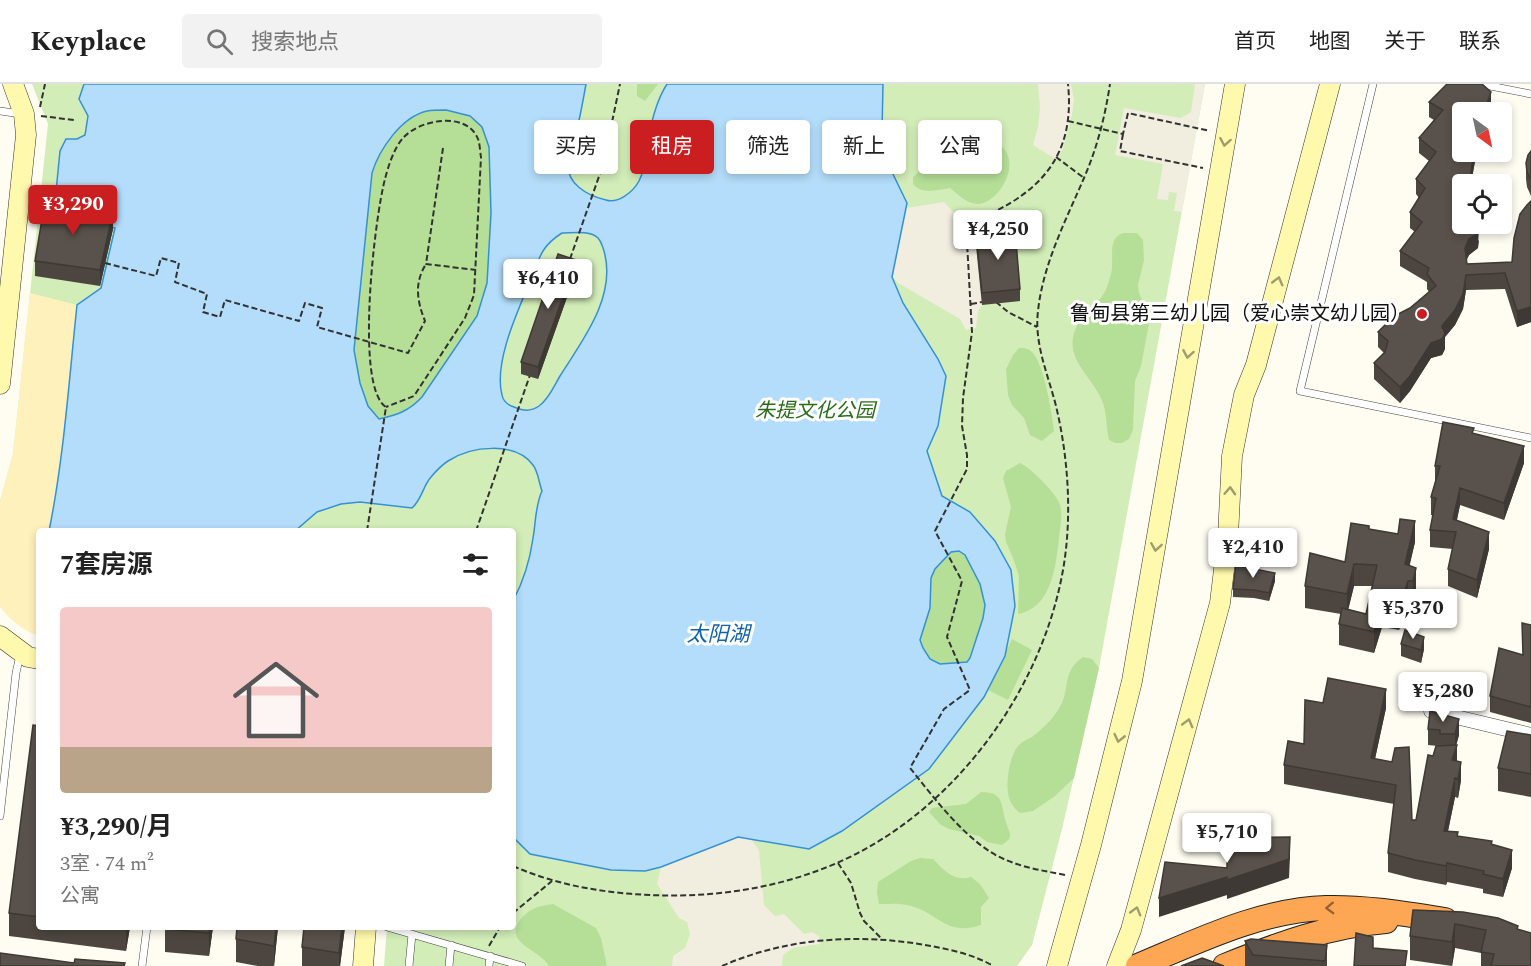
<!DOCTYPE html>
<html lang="zh">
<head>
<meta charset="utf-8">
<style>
  body { margin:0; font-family:Spectral,"Noto Sans SC",serif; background:#f2f2f2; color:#222; height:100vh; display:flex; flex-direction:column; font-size:22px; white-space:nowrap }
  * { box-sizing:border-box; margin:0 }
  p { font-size:20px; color:#767676 }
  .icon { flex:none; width:33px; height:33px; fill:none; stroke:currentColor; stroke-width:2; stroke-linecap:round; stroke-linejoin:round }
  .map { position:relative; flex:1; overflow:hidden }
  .sheet { position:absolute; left:36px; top:444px; width:480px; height:402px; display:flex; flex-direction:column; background:#fff; border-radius:6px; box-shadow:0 3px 9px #0003 }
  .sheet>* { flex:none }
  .hud { position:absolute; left:534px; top:36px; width:570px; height:54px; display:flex; gap:12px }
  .needle { width:39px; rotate:147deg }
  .controls { position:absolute; left:1452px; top:18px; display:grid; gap:12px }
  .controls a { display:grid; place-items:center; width:60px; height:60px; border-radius:6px; background:#fff; box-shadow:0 3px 9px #0003; font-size:30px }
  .price { position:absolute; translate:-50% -51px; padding:0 14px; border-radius:6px; background:#fff; color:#222; font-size:20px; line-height:39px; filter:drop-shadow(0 2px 3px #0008) }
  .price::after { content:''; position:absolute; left:50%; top:36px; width:18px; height:14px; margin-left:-9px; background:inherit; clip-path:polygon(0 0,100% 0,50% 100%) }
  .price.active { background:#ca1e20; color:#fff }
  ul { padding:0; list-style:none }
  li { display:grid; align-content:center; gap:12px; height:318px; padding:0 24px }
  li+li { border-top:2px solid #e0e0e0 }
  li span { display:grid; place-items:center; height:186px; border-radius:6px; color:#555 }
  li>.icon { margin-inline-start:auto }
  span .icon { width:108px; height:108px; fill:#fffc; stroke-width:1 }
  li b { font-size:26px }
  h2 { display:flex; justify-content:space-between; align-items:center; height:72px; padding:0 24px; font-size:26px }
  .tag { padding:0 21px; border-radius:6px; background:#fff; box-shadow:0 3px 9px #0003; font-size:21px; line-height:54px }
  .tag.active { background:#ca1e20; color:#fff }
  header { display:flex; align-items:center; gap:36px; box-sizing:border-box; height:84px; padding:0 30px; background:#fff; border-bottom:2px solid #e0e0e0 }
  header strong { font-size:28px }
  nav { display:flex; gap:33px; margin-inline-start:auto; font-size:21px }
  .search { width:420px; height:54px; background:#f2f2f2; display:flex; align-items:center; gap:15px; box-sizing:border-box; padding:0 21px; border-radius:6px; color:#767676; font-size:22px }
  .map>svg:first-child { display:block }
  .green { fill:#d2edb8 }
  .forest { fill:#b5df97 }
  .sand { fill:#fef1bb }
  .plaza { fill:#f1eddf }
  .water { fill:#b3ddfa; stroke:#3590d6; stroke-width:1.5; fill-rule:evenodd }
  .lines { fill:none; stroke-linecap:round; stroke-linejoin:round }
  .lane-casing { stroke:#434343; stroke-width:8 }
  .street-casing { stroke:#434343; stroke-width:15 }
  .secondary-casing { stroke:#323232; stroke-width:21 }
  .highway-casing { stroke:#212121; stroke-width:26 }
  .path { stroke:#323232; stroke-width:2; stroke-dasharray:6 3; stroke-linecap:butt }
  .lane { stroke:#fff; stroke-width:7 }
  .street { stroke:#fff; stroke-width:14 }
  .secondary { stroke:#fff9ad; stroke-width:20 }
  .highway { stroke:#fda653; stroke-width:24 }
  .wall { fill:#4d4640; fill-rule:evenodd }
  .shaded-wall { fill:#3e3934 }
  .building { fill:#59514b; stroke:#3e3934; stroke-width:1.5 }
  .oneway { stroke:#9f9c6e }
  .oneway2 { stroke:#926235 }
  .poi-dot { fill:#ca1e20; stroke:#fff; stroke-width:2 }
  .labels { text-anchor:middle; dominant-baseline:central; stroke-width:6; stroke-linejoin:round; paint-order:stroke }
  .poi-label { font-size:20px; fill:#101010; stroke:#fff; text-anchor:end }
  .park-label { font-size:20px; font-style:italic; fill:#296d1b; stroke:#fff }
  .water-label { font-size:21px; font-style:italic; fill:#1062ab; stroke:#fff }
</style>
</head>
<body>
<header>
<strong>Keyplace</strong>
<div class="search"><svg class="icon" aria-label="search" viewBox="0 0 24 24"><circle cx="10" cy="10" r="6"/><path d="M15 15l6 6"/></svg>搜索地点</div>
<nav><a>首页</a><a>地图</a><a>关于</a><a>联系</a></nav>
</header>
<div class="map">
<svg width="1531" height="882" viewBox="0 0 1531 882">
  <rect width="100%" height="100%" fill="#fffdf2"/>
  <!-- green -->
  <path class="green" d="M32,0H1205L1099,584L1062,745L1032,861L1017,882H384L387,843H513V447H39V552C22,545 11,537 0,522V417L13,370L48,40Z"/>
  <!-- forest -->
  <path class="forest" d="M637,0H658L645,17L637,12Z
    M446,26L470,32L482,43L489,63L491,129L487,199L477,232L423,313C409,327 397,331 379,335L368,322L360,299L354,266L372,89C379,66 401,33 427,27C433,26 440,26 446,26Z
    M994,57C1027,73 1000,119 978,120C966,120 958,110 950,104C936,106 923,111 913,100V93L921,86L931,83L951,69Z
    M1123,149H1137L1143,156L1144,176L1138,201L1139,209L1150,234L1141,282L1135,297L1133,346L1129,355L1122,359H1115L1109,356C1106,343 1107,331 1103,319C1094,293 1062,275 1076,244C1081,231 1095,223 1102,212C1107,206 1109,197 1111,190C1115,176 1106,155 1123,149Z
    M1019,264C1024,264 1028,264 1032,268C1044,279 1052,330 1054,347L1042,357L1030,351L1024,334L1012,321L1008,311L1006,285L1013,271Z
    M1020,379C1030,383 1058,411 1060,421C1063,432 1060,443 1059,454C1056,481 1052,524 1018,530L1019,492L1013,474L1006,458L1005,450L1011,423L1003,394L1006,387Z
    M959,467L965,471L980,500L985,521L983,534L970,574L967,578L940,580L930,575L923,564L920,556L930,524L931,494L935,485L951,468Z
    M1012,555L1032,566L1008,616L988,606Z
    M1083,573L1092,575L1099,584L1074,694L1055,712L1033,727L1020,729C1015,725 1011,720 1009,714C1005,700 1009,670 1020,660C1023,657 1028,655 1032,653C1042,645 1051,637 1058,626C1072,605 1060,589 1083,573Z
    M981,708C1007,708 1000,724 1007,741C1008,746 1012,749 1009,755C1008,757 1004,759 1002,761L987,758L979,752L949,745L941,741L929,728L932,724L966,720Z
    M920,774L933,775C944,786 953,798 971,793L980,800L989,814L981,823V841C944,853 938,827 907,821C898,819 888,820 879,820L877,809L878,798L911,777Z
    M553,820L596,844L601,854L607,882H549C540,865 503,860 520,836C529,824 539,822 553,820Z"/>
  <!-- sand -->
  <path class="sand" d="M30,209L77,221C69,296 64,373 49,447H39V552C22,545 11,537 0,522V417L13,370Z"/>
  <!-- plaza -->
  <path class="plaza" d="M1038,0H1071L1074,16L1072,31L1063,64L1057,76L1033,61L1038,43L1040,23Z
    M1195,0H1205L1182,128L1174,127L1177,109L1169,108L1168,116L1157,115L1163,80L1115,71L1124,24L1181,34L1191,28Z
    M944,118L956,131L974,128L1000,150L976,162L982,221L978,227L976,244L966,246L960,235L898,199L892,192L906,124Z
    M738,752L751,755L759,766L764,821L775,832L784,830L804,850L812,848L819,852L820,860L793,864L783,871L782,882H672L673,872L685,864L690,850L687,838L679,834L657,800L661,783Z"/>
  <!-- water -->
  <path class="water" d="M84,0H586C583,17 580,33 576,50C574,59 571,68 569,77C564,99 588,112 606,116C618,120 633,108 639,97C646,84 646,67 649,52C652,35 658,14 667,0H883L882,48L891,86L907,119L892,193L903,219L938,275L946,292L938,342L927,367L942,412L970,428L995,457L1011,486L1015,522L1005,572L984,613L929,685L842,747L809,765L738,753L661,783L645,787L611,786L530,770L515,755L513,746V517C523,498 530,476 533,454C536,438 535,422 542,407C539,399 538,387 533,381C515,357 471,362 448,377C442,381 436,387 431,393C423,402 422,415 412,424L360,418L341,420L317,428L295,447H49C64,373 69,296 77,221L101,204L115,144L54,128L60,67L66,55H77L85,51L88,32L79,15ZM446,26L470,32L482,43L489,63L491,129L487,199L477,232L422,313C409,327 397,331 379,335L368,322L360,299L354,266L372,89C379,66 401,33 427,27C433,26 440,26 446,26ZM562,149C572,149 590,146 598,154C601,157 604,166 605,171C615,215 582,257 560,292C554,302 549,315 539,322C530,328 524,327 514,323C508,321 503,317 502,311C494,281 515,233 527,205C532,193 536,179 543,167C548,159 554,154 562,149ZM959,467L965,471L980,500L985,521L983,534L970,574L967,578L940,580L930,575L923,564L920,556L930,524L931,494L935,485L951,468Z"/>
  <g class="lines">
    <defs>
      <path id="lane" d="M1373,0L1300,307L1531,354
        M1480,0L1531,10
        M0,27L21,30
        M0,732L16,589L20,571
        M387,843L522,882
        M142,882L147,843
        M409,882L412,850
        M449,882L451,861
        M489,882L490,872"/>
      <path id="street" d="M1431,627L1531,651"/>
      <path id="secondary" d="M0,300L26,51L24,30L13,0
        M0,552L28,573L39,575
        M363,882L366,843
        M1057,882L1091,761L1132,597L1235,0
        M1117,882L1131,846L1220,519L1228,452L1232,372L1244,311L1256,281L1330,0"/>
      <path id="highway" d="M1138,882C1198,857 1260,826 1326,824C1366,823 1406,830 1445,836
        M1225,882C1277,861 1330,841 1386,837"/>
    </defs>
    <!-- lane casing -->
    <use href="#lane" class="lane-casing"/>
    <!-- street casing -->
    <use href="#street" class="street-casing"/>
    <!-- secondary casing -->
    <use href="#secondary" class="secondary-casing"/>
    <!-- highway casing -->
    <use href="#highway" class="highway-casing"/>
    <!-- path -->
    <path class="path" d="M40,23L45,0
      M41,32L74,36
      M1068,37L1123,50L1128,29L1210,47
      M1123,50L1120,67L1203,84
      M443,64L426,180L476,186
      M1056,73L1084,94
      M570,175L603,81L620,0
      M105,179L156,192L161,174L179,179L175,198L207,210L203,228L220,233L225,216L299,237L305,219L322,224L317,243L408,269L425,237C417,217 414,199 426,180
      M996,218L1008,228L1037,243
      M971,220L982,218
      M367,447L386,323C354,303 375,132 385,95C388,83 394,64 403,54C420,35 467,27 478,55C480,60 480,68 481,73L474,211L465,234L414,312L386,323
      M476,447L530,291
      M838,779L851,799L860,829L864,837L882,855
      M513,782C556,801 603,809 650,811C719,814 789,803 852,772C961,718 1045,600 1064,480C1072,429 1068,372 1056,322C1048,290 1034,260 1038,227C1043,180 1066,136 1084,94C1097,64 1105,33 1110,0
      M1065,791C1045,787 1025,784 1006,776C969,761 935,715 910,684L944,625L970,606L947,553L962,497L935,447L967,385V371L962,342L963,314L972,248L966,140C1034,114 1076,78 1068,0
      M513,829L552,797
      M489,862L500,843
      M722,882C788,853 861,849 931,862C952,866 975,871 993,882"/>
    <!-- lane -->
    <use href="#lane" class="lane"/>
    <!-- street -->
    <use href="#street" class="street"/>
    <!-- secondary -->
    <use href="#secondary" class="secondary"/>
    <!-- highway -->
    <use href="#highway" class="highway"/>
  </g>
  <!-- wall -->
  <path class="wall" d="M1429,18L1491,24L1489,28H1462L1486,68L1480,75L1475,77L1471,100H1462V140L1479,157L1478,164L1469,171L1466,177L1467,180L1512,178L1531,117V238L1517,243L1505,205L1466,206L1463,225L1455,241L1445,253V265L1442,271L1431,274L1410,307L1400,319L1374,295V279L1384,269L1378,263V248L1410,224L1429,208L1427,205V198L1400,182V167L1415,148L1410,144V128L1419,114L1416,110V95L1429,77L1419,69V54L1434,36L1429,33Z
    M1531,67V112L1527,103L1526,95V79Z
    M113,145L100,202L35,192V177Z
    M976,150L1020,205V217L982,221L976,162Z
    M576,188L538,295L521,290V278Z
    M1474,350L1524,379L1504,436L1460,421L1457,436L1489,465L1477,514L1448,502V485L1453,465L1430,463V446L1433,431H1431V413L1435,399V382Z
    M1369,445L1415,458L1409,482L1416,505L1413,519L1408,518L1399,546L1382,543L1374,569L1339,561V540L1341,530L1305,524V502L1345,478ZM1354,502H1372L1366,530L1348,525Z
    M1243,483L1250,484L1275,497L1269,517L1254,514L1233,513V505Z
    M1522,539L1531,541V639L1490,628V612L1523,570Z
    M1401,560L1424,565L1421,579L1401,572Z
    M1323,619L1386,624L1375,675L1392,678L1412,736H1416L1433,672L1438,662L1428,661V645L1430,627L1459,651L1456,661L1457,677L1461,696L1458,714L1455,713L1448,747L1458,752L1492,761L1512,784L1503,813L1483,809V805L1447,798L1446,801L1415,795L1388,788V769L1394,720L1284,700V681L1304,660Z
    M39,642V843H130L126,867L9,852V829Z
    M1531,651V713L1498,707V684Z
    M1413,826L1518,845L1531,882H1481V869L1455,864L1452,882L1410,876V852Z
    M165,843H213L209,872L165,868Z
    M278,843L274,882H258L236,878V855Z
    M304,843H345L340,882H302V863Z
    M1245,857L1327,861V882H1245Z"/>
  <!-- shaded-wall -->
  <path class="shaded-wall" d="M1491,8V24L1489,28H1484Z
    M1474,68H1486L1480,75L1475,77L1471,100H1469Z
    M113,129V145L100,202V186Z
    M1479,142L1478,164L1469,171L1465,179V164L1469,155Z
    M576,176V188L538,295V283Z
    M1466,191V206L1463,225L1455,241L1445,253V265L1442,271L1431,274L1410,307L1400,319V303L1442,242Z
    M1531,223V238L1517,243V227Z
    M1524,362V379L1504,436V419Z
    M1460,404V421L1454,448L1453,435Z
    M1415,437V458L1405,502V480Z
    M1489,448V465L1477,514V496Z
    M1354,480V502L1347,531V510Z
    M1416,484V505L1413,519V497Z
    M1275,489V497L1269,517V509Z
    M1408,497V518L1399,546V525Z
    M1382,522V543L1374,569V548Z
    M1424,553V565L1421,579V566Z
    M1386,605V624L1371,693V674Z
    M1459,635V651L1455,666V650Z
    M1457,661V680L1452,676Z
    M1461,678V696L1458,714V695Z
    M1455,694V713L1444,766V747Z
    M1290,753V772L1289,794L1227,815V796Z
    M1512,766V784L1503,813V795Z
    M1447,779V798L1446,801V782Z
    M1227,793V811L1159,833V814Z
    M1455,840V864L1452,882V858Z
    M126,843H130L126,867Z
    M210,843H213L209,872V849Z
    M276,843H278L274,882V862Z
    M342,843H345L340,882H339V869Z"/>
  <!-- building -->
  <path class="building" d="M1447,0H1482L1491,8L1484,28H1462V68H1474L1469,100H1462V140H1477L1479,142L1478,149L1469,155L1465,164L1467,180L1512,178L1514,154L1520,130L1527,121L1531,117V223L1517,227L1505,189L1466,191L1463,210L1455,226L1442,242L1445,250L1442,255L1431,259L1410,292L1400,303L1374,279L1385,268L1388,257L1378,248L1394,232L1410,224L1436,202L1427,190L1429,184L1400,167L1422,138L1410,128L1425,104L1416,95L1436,68L1419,54L1443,26L1429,18Z
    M1531,67V96L1527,88L1526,79L1528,71Z
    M45,117L113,129L100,186L35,177Z
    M1015,146L1020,205L982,209L976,150Z
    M558,170L576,176L538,283L521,278Z
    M1443,338L1474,344L1472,349L1524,362L1504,419L1460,404L1453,435L1489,448L1477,496L1448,485L1456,448L1430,446L1436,414L1431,413L1440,382H1435Z
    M1400,435L1415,437L1405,480L1416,484L1413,497H1408L1399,525L1382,522L1374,548L1339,540L1342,524L1366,530L1377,481L1354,480L1347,510L1305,502L1310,469L1345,478L1351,439L1369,442V445L1398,450Z
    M1236,479L1243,483L1250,482V484L1275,489L1269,509L1254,506L1233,505Z
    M1522,539L1531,541V623L1490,612L1499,564L1523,571Z
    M1405,546L1424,553L1421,566L1401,560Z
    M1328,594L1386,605L1371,674L1392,678L1395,664L1409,663L1412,736H1416L1428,671L1433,672L1436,662L1457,661L1452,676L1461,678L1458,695L1455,694L1444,747L1458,748L1457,752L1492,757L1491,760L1512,766L1503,795L1483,790L1484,787L1447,779L1446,782L1415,776L1388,769L1396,701L1284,681L1288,657L1304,660L1305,616L1323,619Z
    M1430,627L1459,635L1455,650H1440V646L1428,645Z
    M33,641L39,642V833L9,829Z
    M1507,647L1531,651V690L1498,684Z
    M1290,753L1289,775L1227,796V793L1159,814L1165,778L1227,784V754Z
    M1413,826L1463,828L1498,834L1518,842L1517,845L1531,849V882H1491L1494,870L1481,868L1486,846L1455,840L1452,858L1410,852Z
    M165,843H210L209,849L165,845Z
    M237,843H276L274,862L236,855Z
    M304,843H342L339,869L302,863Z
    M1356,849L1373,853V864L1407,867L1405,882H1354Z
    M1251,855L1327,861L1325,877L1253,871L1245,857Z
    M0,869L74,879L75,875L125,879L124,882H0Z
    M1202,874L1224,882H1181Z"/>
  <!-- one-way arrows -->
  <defs><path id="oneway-chevron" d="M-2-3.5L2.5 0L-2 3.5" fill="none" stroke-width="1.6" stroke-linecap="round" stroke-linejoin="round" transform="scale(1.5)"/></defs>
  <g class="oneway">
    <use href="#oneway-chevron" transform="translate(1225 58) rotate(100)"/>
    <use href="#oneway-chevron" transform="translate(1278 197) rotate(-75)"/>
    <use href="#oneway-chevron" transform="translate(1188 270) rotate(100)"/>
    <use href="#oneway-chevron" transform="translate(1230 407) rotate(-87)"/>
    <use href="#oneway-chevron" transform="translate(1156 463) rotate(99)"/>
    <use href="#oneway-chevron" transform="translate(1188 639) rotate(-75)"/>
    <use href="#oneway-chevron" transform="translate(1119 654) rotate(103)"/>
    <use href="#oneway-chevron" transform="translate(1136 827) rotate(-74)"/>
  </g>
  <use class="oneway2" href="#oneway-chevron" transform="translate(1330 824) rotate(178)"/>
  <!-- markers -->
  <circle class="poi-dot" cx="1422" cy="230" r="6"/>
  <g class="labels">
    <!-- poi labels -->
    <g class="poi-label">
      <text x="1410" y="230">鲁甸县第三幼儿园（爱心崇文幼儿园）</text>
    </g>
    <!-- park labels -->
    <g class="park-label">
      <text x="815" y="327">朱提文化公园</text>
    </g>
    <!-- water labels -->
    <g class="water-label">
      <text x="718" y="551">太阳湖</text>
    </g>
  </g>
</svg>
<div class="controls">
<a><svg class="needle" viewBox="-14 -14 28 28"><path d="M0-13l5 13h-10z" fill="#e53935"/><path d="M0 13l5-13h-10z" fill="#767676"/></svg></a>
<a><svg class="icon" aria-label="locate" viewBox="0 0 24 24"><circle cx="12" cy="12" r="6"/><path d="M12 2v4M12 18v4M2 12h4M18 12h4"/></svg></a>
</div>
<b class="price active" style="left:73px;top:152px">¥3,290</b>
<b class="price" style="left:998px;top:177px">¥4,250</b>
<b class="price" style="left:548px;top:226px">¥6,410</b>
<b class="price" style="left:1253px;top:495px">¥2,410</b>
<b class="price" style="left:1413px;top:556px">¥5,370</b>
<b class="price" style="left:1443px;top:639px">¥5,280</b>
<b class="price" style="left:1227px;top:780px">¥5,710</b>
<div class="hud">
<a class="tag">买房</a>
<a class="tag active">租房</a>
<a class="tag">筛选</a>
<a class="tag">新上</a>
<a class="tag">公寓</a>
</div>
<section class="sheet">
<h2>7套房源<svg class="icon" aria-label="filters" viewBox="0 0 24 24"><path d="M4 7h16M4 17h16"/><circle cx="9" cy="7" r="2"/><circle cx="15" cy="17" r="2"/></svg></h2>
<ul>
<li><span style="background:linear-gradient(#f6c9c9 75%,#b9a48a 0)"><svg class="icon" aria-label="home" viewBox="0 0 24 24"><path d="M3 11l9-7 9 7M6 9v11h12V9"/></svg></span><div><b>¥3,290/月</b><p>3室 · 74 m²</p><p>公寓</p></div></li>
</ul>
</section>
</div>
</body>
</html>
